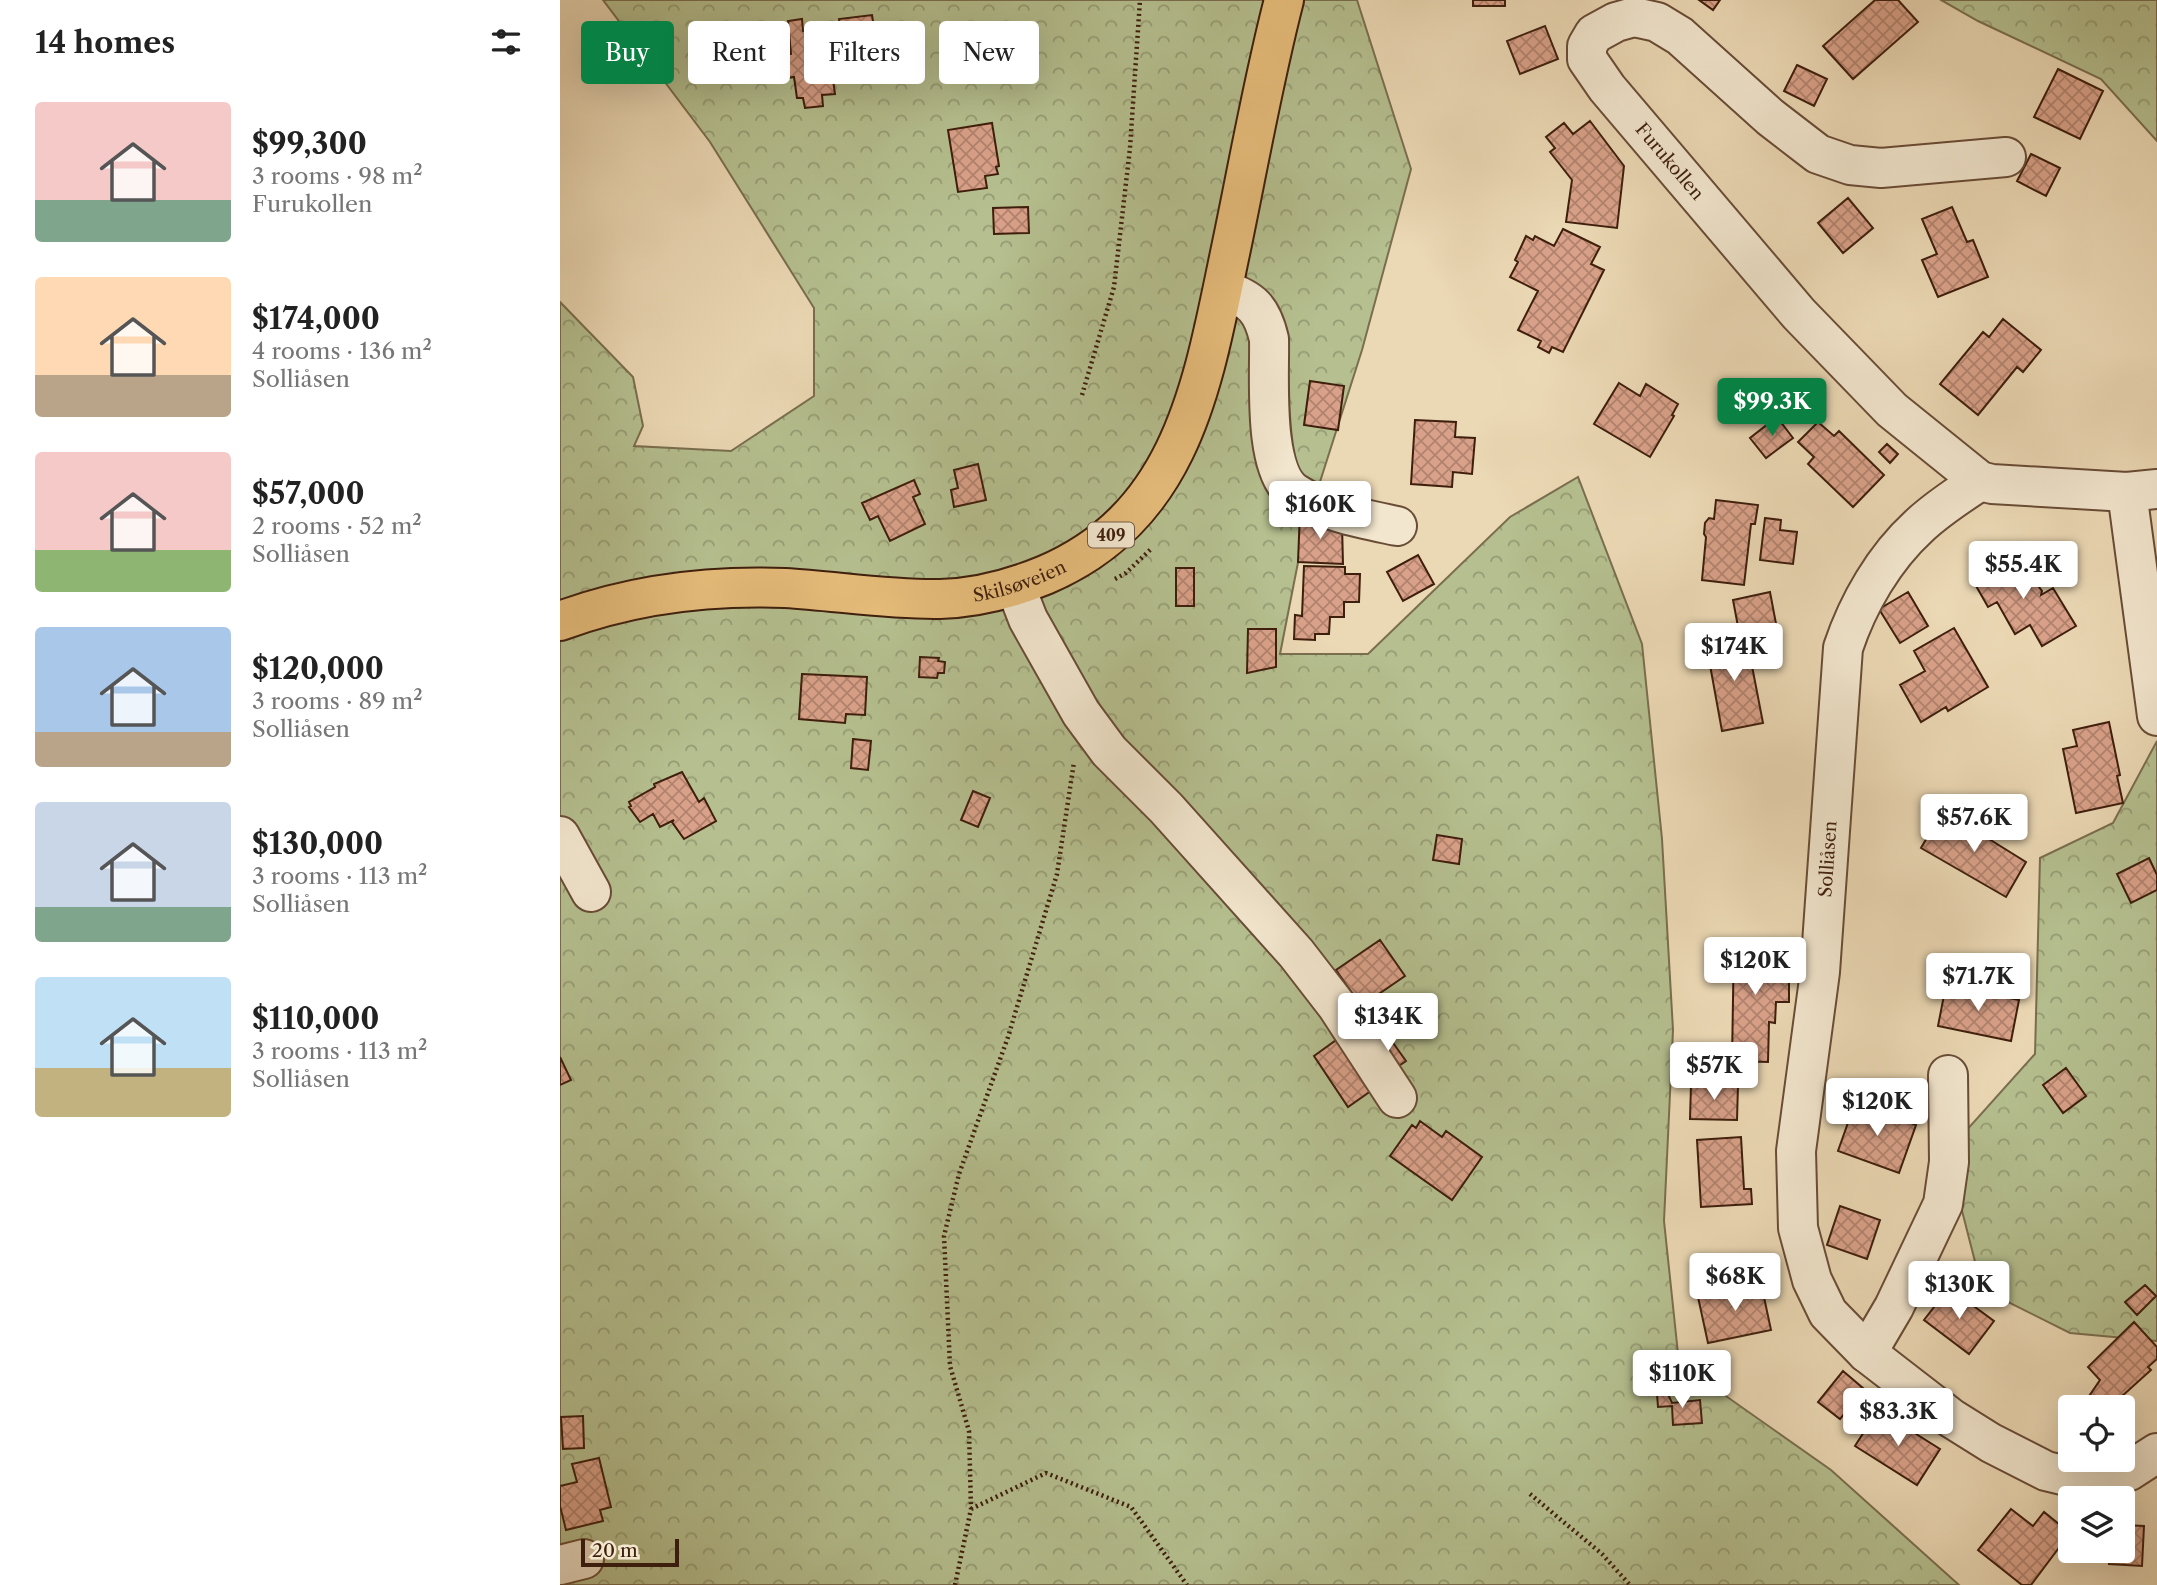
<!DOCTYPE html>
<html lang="en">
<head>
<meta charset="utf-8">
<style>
  body { margin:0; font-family:"Libre Caslon Text",serif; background:#f2f2f2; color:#222; height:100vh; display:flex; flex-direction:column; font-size:26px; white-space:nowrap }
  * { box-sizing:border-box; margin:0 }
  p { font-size:23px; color:#767676 }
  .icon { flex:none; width:38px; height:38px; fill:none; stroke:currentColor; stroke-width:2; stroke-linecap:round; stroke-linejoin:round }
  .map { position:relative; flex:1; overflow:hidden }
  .sheet { display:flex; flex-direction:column; background:#fff; width:560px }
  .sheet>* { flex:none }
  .guide { position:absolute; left:21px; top:21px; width:665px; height:63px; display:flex; gap:14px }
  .controls { position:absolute; left:1498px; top:1395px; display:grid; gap:14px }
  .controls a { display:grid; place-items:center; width:77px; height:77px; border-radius:7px; background:#fff; box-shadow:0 7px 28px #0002; font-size:35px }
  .scale { position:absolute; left:21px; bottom:18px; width:98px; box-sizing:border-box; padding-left:7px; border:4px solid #3e1e0c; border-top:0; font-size:19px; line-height:24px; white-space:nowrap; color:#3e1e0c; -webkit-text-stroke:5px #f2e6ce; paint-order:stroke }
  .price { position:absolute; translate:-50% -60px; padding:0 16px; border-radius:7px; background:#fff; color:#222; font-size:23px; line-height:46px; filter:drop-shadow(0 2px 4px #0008) }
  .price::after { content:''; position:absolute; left:50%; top:42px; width:21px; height:16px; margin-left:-10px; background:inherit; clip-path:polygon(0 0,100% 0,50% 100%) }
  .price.selected { background:#0b8043; color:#fff }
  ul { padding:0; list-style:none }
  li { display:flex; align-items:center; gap:21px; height:175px; padding:0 35px }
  li span { display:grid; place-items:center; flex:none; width:196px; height:140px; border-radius:7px; color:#555 }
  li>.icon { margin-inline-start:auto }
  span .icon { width:84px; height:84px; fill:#fffc; stroke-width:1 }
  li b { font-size:30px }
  h2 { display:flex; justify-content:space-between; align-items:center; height:84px; padding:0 35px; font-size:30px }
  .pill { padding:0 24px; border-radius:7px; background:#fff; box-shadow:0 7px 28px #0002; font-size:24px; line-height:63px }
  .pill.selected { background:#0b8043; color:#fff }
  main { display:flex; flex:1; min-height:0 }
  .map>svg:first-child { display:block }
  .forest { fill:url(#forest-crowns); stroke:#7a6e4e; stroke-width:2 }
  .building { fill:url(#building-cross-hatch); stroke:#3e1e0c; stroke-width:2 }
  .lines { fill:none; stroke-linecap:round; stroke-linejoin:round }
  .minor-casing { stroke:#694c36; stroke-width:42 }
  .major-casing { stroke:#3e1e0c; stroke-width:42 }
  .path { stroke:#3e1e0c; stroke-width:4.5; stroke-dasharray:2 3.5; stroke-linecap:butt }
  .minor { stroke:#f2e6ce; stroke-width:38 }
  .major { stroke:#e6bc7a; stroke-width:38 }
  .labels { text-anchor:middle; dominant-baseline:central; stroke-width:7; stroke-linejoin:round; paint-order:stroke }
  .shield { fill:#f2e6ce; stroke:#745a46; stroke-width:2 }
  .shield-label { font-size:16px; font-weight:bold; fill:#3e1e0c }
  .street-label { font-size:18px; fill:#3e1e0c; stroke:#f2e6ce }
</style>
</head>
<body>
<main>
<section class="sheet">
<h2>14 homes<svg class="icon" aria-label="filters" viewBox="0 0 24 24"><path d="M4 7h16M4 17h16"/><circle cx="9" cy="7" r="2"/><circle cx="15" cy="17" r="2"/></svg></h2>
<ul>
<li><span style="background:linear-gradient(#f6c9c9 70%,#7fa58c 0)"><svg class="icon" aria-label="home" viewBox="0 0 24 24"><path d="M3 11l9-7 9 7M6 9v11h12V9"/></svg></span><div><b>$99,300</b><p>3 rooms · 98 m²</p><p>Furukollen</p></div></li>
<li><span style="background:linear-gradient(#ffd9b3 70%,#b9a48a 0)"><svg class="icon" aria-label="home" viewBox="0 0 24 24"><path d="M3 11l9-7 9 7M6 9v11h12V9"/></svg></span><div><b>$174,000</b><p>4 rooms · 136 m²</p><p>Solliåsen</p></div></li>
<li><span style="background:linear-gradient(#f6c9c9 70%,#8fb573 0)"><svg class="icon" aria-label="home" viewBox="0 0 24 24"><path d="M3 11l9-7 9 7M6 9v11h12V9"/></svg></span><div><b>$57,000</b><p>2 rooms · 52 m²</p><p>Solliåsen</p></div></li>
<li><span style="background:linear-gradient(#a9c7e8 75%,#b9a48a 0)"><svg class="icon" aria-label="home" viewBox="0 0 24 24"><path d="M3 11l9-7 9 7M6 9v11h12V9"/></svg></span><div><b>$120,000</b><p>3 rooms · 89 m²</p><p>Solliåsen</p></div></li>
<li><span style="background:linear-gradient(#c9d6e8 75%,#7fa58c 0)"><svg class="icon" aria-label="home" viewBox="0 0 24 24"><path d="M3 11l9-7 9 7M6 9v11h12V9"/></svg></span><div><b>$130,000</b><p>3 rooms · 113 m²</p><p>Solliåsen</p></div></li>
<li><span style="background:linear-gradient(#bfe0f5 65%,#c2b280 0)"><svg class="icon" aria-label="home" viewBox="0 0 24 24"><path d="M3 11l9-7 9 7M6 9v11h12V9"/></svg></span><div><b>$110,000</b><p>3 rooms · 113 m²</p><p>Solliåsen</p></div></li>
</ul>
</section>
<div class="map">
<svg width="1597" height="1585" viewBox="0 0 1597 1585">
  <defs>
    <pattern id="forest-crowns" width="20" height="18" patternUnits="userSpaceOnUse" patternTransform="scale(1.75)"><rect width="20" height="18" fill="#b5bf8f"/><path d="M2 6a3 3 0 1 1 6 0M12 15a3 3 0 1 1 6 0" fill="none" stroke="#959b73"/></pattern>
    <pattern id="building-cross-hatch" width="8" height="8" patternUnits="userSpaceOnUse" patternTransform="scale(1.75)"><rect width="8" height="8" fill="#d9a189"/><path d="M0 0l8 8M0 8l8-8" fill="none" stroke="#b1836e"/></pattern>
  </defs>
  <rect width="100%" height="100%" fill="#ebd8b4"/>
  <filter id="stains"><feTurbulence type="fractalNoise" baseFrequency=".00286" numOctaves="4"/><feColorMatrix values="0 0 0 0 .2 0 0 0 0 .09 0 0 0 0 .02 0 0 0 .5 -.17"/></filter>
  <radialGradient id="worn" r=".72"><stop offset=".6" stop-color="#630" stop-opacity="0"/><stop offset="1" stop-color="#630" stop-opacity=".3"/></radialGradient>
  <!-- forest -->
  <path class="forest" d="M43,0H797L851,169L802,350L744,532L720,654H808L950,517L1018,477L1082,644L1102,839L1113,1030L1104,1221L1119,1363L1271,1470L1399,1585H0V302L73,377L83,426L74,446L171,451L254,396V308L150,142Z
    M1381,0H1597V141L1541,79L1418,21Z
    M1597,741V1341L1510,1333L1422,1289L1387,1152L1475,1054L1480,858L1553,823Z"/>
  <!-- building -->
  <path class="building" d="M913,0H945V6H913Z
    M1139,0H1160L1153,10Z
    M1315,0H1338L1358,22L1293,79L1263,46Z
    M312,15L317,47L285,52L279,19Z
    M242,19L243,31L266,29L275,94L262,95L263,106L245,108L243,98H237L234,77L221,79L217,56L231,54L228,21Z
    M985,26L998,59L960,74L947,41Z
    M1237,65L1267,79L1254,106L1224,91Z
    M1498,69L1543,91L1520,139L1474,117Z
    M1030,121L1064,166L1057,228L1006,222L1012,180L990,152L995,148L986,137L1004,123L1013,134Z
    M432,123L439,166L436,167L438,174L425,176L427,188L398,192L388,130Z
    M1471,154L1500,168L1486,196L1457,181Z
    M1288,198L1313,228L1283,253L1258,223Z
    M468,207L469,233L434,234L433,208Z
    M1392,207L1407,242L1413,240L1428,277L1378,297L1362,260L1377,254L1362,219Z
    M1003,229L1040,247L1031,264L1044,270L1003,352L992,347L989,353L978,347L981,341L958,330L978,291L950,277L958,262L955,260L966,236L973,240L975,236L994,246Z
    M1443,319L1481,350L1463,372L1457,367L1418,415L1380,384L1423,332L1429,337Z
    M750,381L784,386L778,430L744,425Z
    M1059,383L1080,396L1086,384L1118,404L1112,415L1114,416L1090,457L1034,424Z
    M1217,417L1233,438L1206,458L1190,438Z
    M855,420L896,422L895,437L915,438L912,474L893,472L892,487L851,484Z
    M1258,422L1274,436L1279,431L1324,475L1293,507L1248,464L1254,457L1238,442Z
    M1327,444L1338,454L1330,463L1319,452Z
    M418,464L426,500L394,507L391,490L398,488L394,470Z
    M354,480L360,494L353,497L365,524L330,541L318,516L310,520L302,503Z
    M1156,500L1198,505L1195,524H1191L1184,585L1142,580L1146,537L1144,534L1145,523L1149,518L1154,519Z
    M740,512L782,525L783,564L738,562Z
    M1205,518L1221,520L1220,530L1237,532L1233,564L1200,560Z
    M858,555L874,584L843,601L827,572Z
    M1445,556L1453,570L1461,566L1469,580L1476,583L1482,591L1481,595L1493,588L1516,626L1482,646L1470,625L1455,634L1437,602L1428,607L1411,577Z
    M744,566L785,567V574H800L799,602H784V617H770L769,634H755V640L734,639L735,615L742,616Z
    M616,568H634V606H616Z
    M1210,592L1217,629L1180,637L1173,600Z
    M1348,592L1368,626L1340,643L1319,609Z
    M1394,628L1428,687L1388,711L1386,707L1361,722L1340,685L1365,671L1354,651Z
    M688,629H716V667L687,673Z
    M1186,635L1203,723L1162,731L1146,643Z
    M360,657L379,658L378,661L385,662L384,673H378L377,678L359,677Z
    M242,674L307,677L305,715L286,714L285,723L239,719Z
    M1549,722L1560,775L1557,776L1563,803L1516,813L1503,749L1517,746L1513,730Z
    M293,739L311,741L308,770L291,768Z
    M122,772L139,802L144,798L156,821L124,839L112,822L114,820L100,827L93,814L80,822L69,807L71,806L69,802L95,787L94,784Z
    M413,791L430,798L418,827L401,820Z
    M1382,812L1407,827L1410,821L1424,830L1421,834L1466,862L1446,897L1361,848Z
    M877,835L902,839L899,864L873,860Z
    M1589,858L1597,875V890L1571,903L1557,874Z
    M1174,938L1217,939L1216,976H1229V1002H1216L1215,1023L1209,1022L1208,1062L1172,1061Z
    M820,940L845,976L801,1006L776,970Z
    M1386,985L1459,1000L1451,1041L1378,1026Z
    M826,1033L846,1061L830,1072L810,1045Z
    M779,1038L815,1088L788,1107L754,1056Z
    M0,1057L11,1080L0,1085Z
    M1506,1068L1526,1096L1503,1113L1483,1085Z
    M1131,1085H1178L1177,1120L1130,1119Z
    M1295,1103L1356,1125L1339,1173L1278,1151Z
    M860,1121L882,1137L886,1131L922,1157L892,1200L830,1156L852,1125L856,1128Z
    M1181,1137L1184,1189H1191L1192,1204L1141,1207L1137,1140Z
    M1280,1206L1320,1220L1307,1259L1267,1245Z
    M1201,1283L1211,1330L1148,1343L1138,1297Z
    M1585,1285L1596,1296L1577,1315L1565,1302Z
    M1389,1288L1434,1321L1409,1354L1364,1320Z
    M1574,1322L1597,1347V1359L1588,1367L1591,1370L1550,1407H1525L1523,1405L1540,1380L1528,1367Z
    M1283,1371L1304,1389L1280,1419L1258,1402Z
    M1097,1394H1108L1112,1403L1140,1400L1142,1423L1113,1425L1112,1406L1098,1407Z
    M1318,1410L1380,1449L1357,1485L1295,1446Z
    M23,1416L24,1448L3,1449L1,1417Z
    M39,1458L51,1507L40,1510L43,1521L6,1530L0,1506V1486L17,1482L12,1464Z
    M1451,1509L1473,1526L1484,1512L1510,1533L1471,1585H1462L1418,1550Z
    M1563,1525L1584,1526L1582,1566L1549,1564L1548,1550H1563Z"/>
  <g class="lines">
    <defs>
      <g id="minor">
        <path id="s1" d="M1446,157L1321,168L1290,165L1258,154L1210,117L1120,36L1097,22L1074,17L1056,22L1034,34L1027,46V59L1047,88L1239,314L1332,410L1420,481L1432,484L1567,492L1597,489"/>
        <path d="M663,290C692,299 702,309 709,339C710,375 702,472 735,493C764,512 804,519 837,526"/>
        <path d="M1420,481C1399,495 1378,508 1359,526C1324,558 1298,603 1283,648L1260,972L1236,1151L1238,1228L1252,1280L1268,1313L1307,1353L1391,1418L1431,1443L1486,1471L1515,1478L1545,1479L1569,1471L1597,1453"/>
        <path d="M1567,492L1597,716"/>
        <path d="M456,588L468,619L521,713L549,751L606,808L736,953L777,1006L837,1098"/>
        <path d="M0,836L31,892"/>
        <path d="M1307,1353L1334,1307L1383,1204L1389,1162L1388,1075"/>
        <path d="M0,1565L24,1559"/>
      </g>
      <g id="major">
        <path id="s2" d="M0,621C73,594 147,585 225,588C275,591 331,600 380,599C418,598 451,589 485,575C621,517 642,388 669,258C687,173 702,85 724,0"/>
      </g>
    </defs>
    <!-- minor casing -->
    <use href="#minor" class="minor-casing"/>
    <!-- major casing -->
    <use href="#major" class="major-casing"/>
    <!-- path -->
    <path class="path" d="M522,395L554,287L570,148L580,0
      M555,579L566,573L591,549
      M970,1494L1042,1554L1070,1585
      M411,1509L486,1473L571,1507L627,1585
      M395,1585L411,1509L409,1431L390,1366L384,1236L399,1174L448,1037L497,874L514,762"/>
    <!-- minor -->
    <use href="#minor" class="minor"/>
    <!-- major -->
    <use href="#major" class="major"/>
  </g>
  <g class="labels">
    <!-- shield labels -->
    <rect class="shield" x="528" y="522.5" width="46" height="25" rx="5"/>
    <g class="shield-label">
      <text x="551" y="535">409</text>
    </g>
    <!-- street labels -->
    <g class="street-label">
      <text stroke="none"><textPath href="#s1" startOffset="625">Furukollen</textPath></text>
      <text stroke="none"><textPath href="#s2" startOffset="466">Skilsøveien</textPath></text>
      <text transform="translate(1268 859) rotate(-86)">Solliåsen</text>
    </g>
  </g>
  <rect width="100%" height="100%" filter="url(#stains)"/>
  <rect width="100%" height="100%" fill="url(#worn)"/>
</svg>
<div class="controls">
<a><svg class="icon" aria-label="locate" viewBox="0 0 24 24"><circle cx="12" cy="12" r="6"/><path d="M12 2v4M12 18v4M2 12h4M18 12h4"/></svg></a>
<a><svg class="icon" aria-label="layers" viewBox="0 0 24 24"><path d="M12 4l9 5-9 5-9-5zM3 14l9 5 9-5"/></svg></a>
</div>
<div class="scale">20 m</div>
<b class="price selected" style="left:1212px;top:438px">$99.3K</b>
<b class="price" style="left:760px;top:541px">$160K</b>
<b class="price" style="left:1463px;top:601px">$55.4K</b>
<b class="price" style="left:1174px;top:683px">$174K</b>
<b class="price" style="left:1414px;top:854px">$57.6K</b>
<b class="price" style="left:1195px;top:997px">$120K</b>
<b class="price" style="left:1418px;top:1013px">$71.7K</b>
<b class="price" style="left:828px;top:1053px">$134K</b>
<b class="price" style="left:1154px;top:1102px">$57K</b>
<b class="price" style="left:1317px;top:1138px">$120K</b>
<b class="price" style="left:1175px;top:1313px">$68K</b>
<b class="price" style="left:1399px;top:1321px">$130K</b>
<b class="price" style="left:1122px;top:1410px">$110K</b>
<b class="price" style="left:1338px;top:1448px">$83.3K</b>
<div class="guide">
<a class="pill selected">Buy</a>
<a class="pill">Rent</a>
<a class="pill">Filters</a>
<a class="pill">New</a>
</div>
</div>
</main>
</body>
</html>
